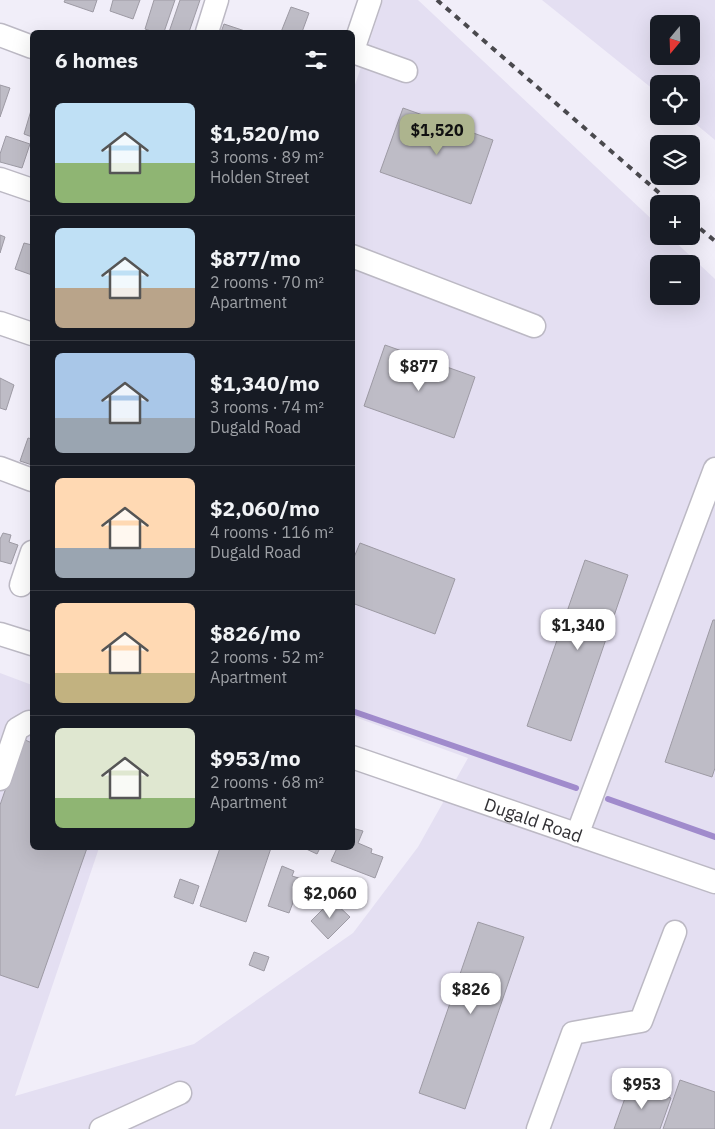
<!DOCTYPE html>
<html lang="en">
<head>
<meta charset="utf-8">
<style>
  body { margin:0; font-family:"IBM Plex Sans",sans-serif; background:#242831; color:#f1f3f6; height:100vh; display:flex; flex-direction:column; font-size:19px; white-space:nowrap }
  * { box-sizing:border-box; margin:0 }
  p { font-size:16px; color:#9ea1a6 }
  .icon { flex:none; width:28px; height:28px; fill:none; stroke:currentColor; stroke-width:2; stroke-linecap:round; stroke-linejoin:round }
  .map { position:relative; flex:1; overflow:hidden }
  .side { position:absolute; left:30px; top:30px; width:325px; height:820px; display:flex; flex-direction:column; background:#171b24; border-radius:8px; box-shadow:0 5px 20px #0002 }
  .side>* { flex:none }
  .needle { width:32px; rotate:199deg }
  .buttons { position:absolute; left:650px; top:15px; display:grid; gap:10px }
  .buttons a { display:grid; place-items:center; width:50px; height:50px; border-radius:8px; background:#171b24; box-shadow:0 5px 20px #0002; font-size:25px }
  .price { position:absolute; translate:-50% -42px; padding:0 11px; border-radius:10px; background:#fff; color:#222; font-size:16px; line-height:32px; filter:drop-shadow(0 1px 2px #0008) }
  .price::after { content:''; position:absolute; left:50%; top:30px; width:15px; height:11px; margin-left:-8px; background:inherit; clip-path:polygon(0 0,100% 0,50% 100%) }
  .price.selected { background:#adb48e; color:#111 }
  ul { padding:0; list-style:none }
  li { display:flex; align-items:center; gap:15px; height:125px; padding:0 25px }
  li+li { border-top:1px solid #363941 }
  li span { display:grid; place-items:center; flex:none; width:140px; height:100px; border-radius:8px; color:#555 }
  li>.icon { margin-inline-start:auto }
  span .icon { width:60px; height:60px; fill:#fffc; stroke-width:1 }
  li b { font-size:21px }
  h2 { display:flex; justify-content:space-between; align-items:center; height:60px; padding:0 25px; font-size:21px }
  .map>svg:first-child { display:block }
  .built { fill:#e4dff2; fill-rule:evenodd }
  .lines { fill:none; stroke-linecap:round; stroke-linejoin:round }
  .stream { stroke:#a08bcc; stroke-width:6 }
  .building { fill:#bebcc6; stroke:#9d9aa4 }
  .minor-casing { stroke:#bcb9c4; stroke-width:25 }
  .minor { stroke:#fff; stroke-width:22 }
  .rail { stroke:#4a494e; stroke-width:4; stroke-dasharray:6 6; stroke-linecap:butt }
  .labels { text-anchor:middle; dominant-baseline:central; stroke-width:4; stroke-linejoin:round; paint-order:stroke }
  .street-label { font-size:18px; fill:#323135; stroke:#fdfcff }
</style>
</head>
<body>
<div class="map">
<svg width="715" height="1129" viewBox="0 0 715 1129">
  <rect width="100%" height="100%" fill="#f1eef9"/>
  <!-- built -->
  <path class="built" d="M383,0H418L659,226V236H669L715,279V1129H0V673L32,685V848H99L15,1096L194,1044L353,933L418,847L468,758L352,716L353,91ZM659,264H691V296H659Z
    M542,0H715V140L686,116H691V84H659V94ZM659,24H691V56H659Z"/>
  <g class="lines">
    <!-- stream -->
    <path class="stream" d="M352,711L576,788
      M608,799L715,837"/>
  </g>
  <!-- building -->
  <path class="building" d="M65,0H97L93,12L64,2Z
    M113,0H140L133,19L110,11Z
    M154,0H175L164,32H154L145,29Z
    M180,0H200L189,32H169Z
    M291,7L309,13L302,32H281Z
    M224,24L245,31V32H221Z
    M0,85L10,88L0,117Z
    M32,107V137L24,134Z
    M403,108L493,140L471,204L380,172Z
    M6,136L30,144L22,168L0,162V154Z
    M0,235L5,237L0,253Z
    M24,243L32,245V275L15,269Z
    M385,345L475,377L454,438L364,406Z
    M0,378L14,385L6,410L0,408Z
    M28,438L32,439V465L20,461Z
    M3,533L11,535L9,542L18,545L11,564L0,561V539Z
    M360,543L455,579L435,634L352,603V562Z
    M585,560L628,575L571,741L527,726Z
    M713,620H715V768L712,777L665,762Z
    M23,739L32,743V848H87L38,988L0,975V805Z
    M352,828L363,831L358,843L372,849L371,853L383,857L375,878L331,861L337,848H352Z
    M220,848H271L246,922L200,906Z
    M304,848H323H320L317,854Z
    M282,866L294,871L292,876L302,879L289,913L268,906Z
    M180,879L199,886L193,904L174,897Z
    M332,900L350,917L328,939L311,921Z
    M478,922L524,937L465,1109L419,1093Z
    M254,952L269,957L264,971L249,965Z
    M680,1080L715,1092V1129H663Z
    M630,1084L671,1098L660,1129H614Z"/>
  <g class="lines">
    <defs>
      <g id="minor">
        <path d="M207,32L217,0"/>
        <path d="M0,35L32,47"/>
        <path d="M353,52L406,71"/>
        <path d="M352,53L370,0"/>
        <path d="M0,179L32,190"/>
        <path d="M352,256L534,326"/>
        <path d="M0,323L32,334"/>
        <path d="M0,468L32,480"/>
        <path d="M21,585L32,552"/>
        <path d="M0,634L32,644"/>
        <path id="s1" d="M352,757L715,882"/>
        <path d="M0,779L17,729L29,722"/>
        <path d="M577,835L715,469"/>
        <path d="M101,1129L180,1093"/>
        <path d="M538,1129L573,1033L641,1021L675,932"/>
      </g>
    </defs>
    <!-- minor casing -->
    <use href="#minor" class="minor-casing"/>
    <!-- minor -->
    <use href="#minor" class="minor"/>
    <!-- rail -->
    <path class="rail" d="M437,0L672,204
      M691,221L715,241"/>
  </g>
  <g class="labels">
    <!-- street labels -->
    <g class="street-label">
      <text stroke="none"><textPath href="#s1" startOffset="192">Dugald Road</textPath></text>
    </g>
  </g>
</svg>
<div class="buttons">
<a><svg class="needle" viewBox="-14 -14 28 28"><path d="M0-13l5 13h-10z" fill="#e53935"/><path d="M0 13l5-13h-10z" fill="#9ea1a6"/></svg></a>
<a><svg class="icon" aria-label="locate" viewBox="0 0 24 24"><circle cx="12" cy="12" r="6"/><path d="M12 2v4M12 18v4M2 12h4M18 12h4"/></svg></a>
<a><svg class="icon" aria-label="layers" viewBox="0 0 24 24"><path d="M12 4l9 5-9 5-9-5zM3 14l9 5 9-5"/></svg></a>
<a>+</a>
<a>−</a>
</div>
<b class="price selected" style="left:437px;top:156px">$1,520</b>
<b class="price" style="left:419px;top:392px">$877</b>
<b class="price" style="left:578px;top:651px">$1,340</b>
<b class="price" style="left:330px;top:919px">$2,060</b>
<b class="price" style="left:471px;top:1015px">$826</b>
<b class="price" style="left:642px;top:1110px">$953</b>
<section class="side">
<h2>6 homes<svg class="icon" aria-label="filters" viewBox="0 0 24 24"><path d="M4 7h16M4 17h16"/><circle cx="9" cy="7" r="2"/><circle cx="15" cy="17" r="2"/></svg></h2>
<ul>
<li><span style="background:linear-gradient(#bfe0f5 60%,#8fb573 0)"><svg class="icon" aria-label="home" viewBox="0 0 24 24"><path d="M3 11l9-7 9 7M6 9v11h12V9"/></svg></span><div><b>$1,520/mo</b><p>3 rooms · 89 m²</p><p>Holden Street</p></div></li>
<li><span style="background:linear-gradient(#bfe0f5 60%,#b9a48a 0)"><svg class="icon" aria-label="home" viewBox="0 0 24 24"><path d="M3 11l9-7 9 7M6 9v11h12V9"/></svg></span><div><b>$877/mo</b><p>2 rooms · 70 m²</p><p>Apartment</p></div></li>
<li><span style="background:linear-gradient(#a9c7e8 65%,#9aa5b1 0)"><svg class="icon" aria-label="home" viewBox="0 0 24 24"><path d="M3 11l9-7 9 7M6 9v11h12V9"/></svg></span><div><b>$1,340/mo</b><p>3 rooms · 74 m²</p><p>Dugald Road</p></div></li>
<li><span style="background:linear-gradient(#ffd9b3 70%,#9aa5b1 0)"><svg class="icon" aria-label="home" viewBox="0 0 24 24"><path d="M3 11l9-7 9 7M6 9v11h12V9"/></svg></span><div><b>$2,060/mo</b><p>4 rooms · 116 m²</p><p>Dugald Road</p></div></li>
<li><span style="background:linear-gradient(#ffd9b3 70%,#c2b280 0)"><svg class="icon" aria-label="home" viewBox="0 0 24 24"><path d="M3 11l9-7 9 7M6 9v11h12V9"/></svg></span><div><b>$826/mo</b><p>2 rooms · 52 m²</p><p>Apartment</p></div></li>
<li><span style="background:linear-gradient(#dfe7d0 70%,#8fb573 0)"><svg class="icon" aria-label="home" viewBox="0 0 24 24"><path d="M3 11l9-7 9 7M6 9v11h12V9"/></svg></span><div><b>$953/mo</b><p>2 rooms · 68 m²</p><p>Apartment</p></div></li>
</ul>
</section>
</div>
</body>
</html>
